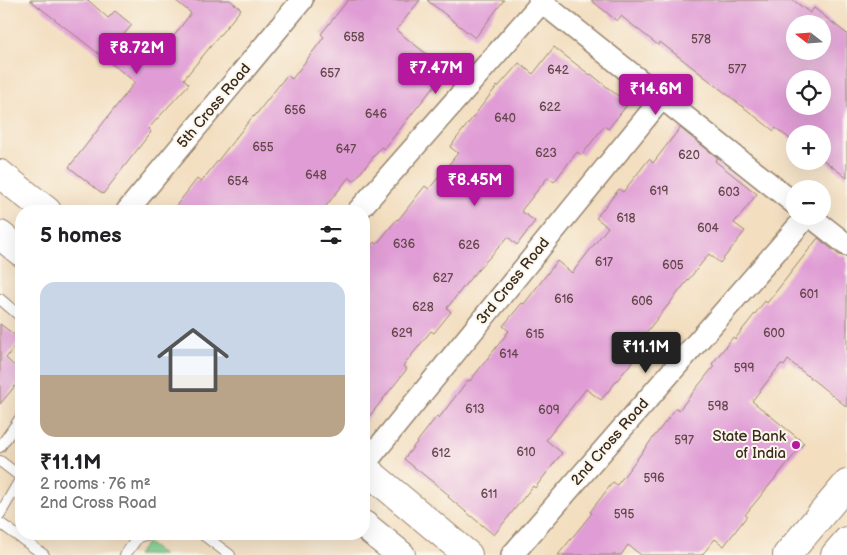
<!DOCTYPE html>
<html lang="en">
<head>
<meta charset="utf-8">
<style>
  body { margin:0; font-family:"Balsamiq Sans",sans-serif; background:#f6f6f6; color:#202124; height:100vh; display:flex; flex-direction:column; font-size:19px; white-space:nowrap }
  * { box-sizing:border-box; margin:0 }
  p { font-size:16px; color:#757577 }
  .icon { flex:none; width:28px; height:28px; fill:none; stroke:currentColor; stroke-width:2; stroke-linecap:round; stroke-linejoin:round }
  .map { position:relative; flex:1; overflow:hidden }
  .panel { position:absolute; left:15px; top:205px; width:355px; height:335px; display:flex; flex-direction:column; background:#fff; border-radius:20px; box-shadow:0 5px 20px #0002 }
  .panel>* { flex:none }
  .needle { width:32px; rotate:287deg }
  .fabs { position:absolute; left:786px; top:15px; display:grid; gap:10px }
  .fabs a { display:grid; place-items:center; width:45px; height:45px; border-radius:50%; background:#fff; box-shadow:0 5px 20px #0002; font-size:25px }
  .price { position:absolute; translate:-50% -42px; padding:0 11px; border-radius:5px; background:#b5179e; color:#fff; font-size:16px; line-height:32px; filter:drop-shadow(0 1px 2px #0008) }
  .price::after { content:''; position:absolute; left:50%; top:30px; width:15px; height:11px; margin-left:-8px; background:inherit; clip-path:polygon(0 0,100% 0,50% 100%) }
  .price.current { background:#222; color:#fff }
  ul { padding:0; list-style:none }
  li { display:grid; align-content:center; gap:10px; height:265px; padding:0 25px }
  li+li { border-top:1px solid #e0e0e0 }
  li span { display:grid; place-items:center; height:155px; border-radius:15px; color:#555 }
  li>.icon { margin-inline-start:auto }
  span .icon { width:90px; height:90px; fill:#fffc; stroke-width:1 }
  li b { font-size:21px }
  h2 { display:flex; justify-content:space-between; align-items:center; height:60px; padding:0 25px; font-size:21px }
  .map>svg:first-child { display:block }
  .green { fill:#81d293; stroke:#5e7e58 }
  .building { fill:#e09dd5; fill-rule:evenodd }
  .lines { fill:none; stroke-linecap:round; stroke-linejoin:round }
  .service-casing { stroke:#97846f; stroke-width:12 }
  .minor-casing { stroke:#97846f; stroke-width:24 }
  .primary-casing { stroke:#97846f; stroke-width:30 }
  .service { stroke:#fff; stroke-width:10 }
  .minor { stroke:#fff; stroke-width:21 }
  .primary { stroke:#fff; stroke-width:28 }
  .poi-dot { fill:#b5179e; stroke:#fbf7ec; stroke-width:2 }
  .labels { text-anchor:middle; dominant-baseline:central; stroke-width:4; stroke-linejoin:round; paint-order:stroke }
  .number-label { font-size:12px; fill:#64474c }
  .street-label { font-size:15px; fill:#3b2a1e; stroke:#fbf7ec }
  .poi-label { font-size:15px; fill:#3b2a1e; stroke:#fbf7ec; text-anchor:end }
</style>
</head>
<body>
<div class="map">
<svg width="847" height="555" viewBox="0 0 847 555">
  <rect width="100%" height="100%" fill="#fbf7ec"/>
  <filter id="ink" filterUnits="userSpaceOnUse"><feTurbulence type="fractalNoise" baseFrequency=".02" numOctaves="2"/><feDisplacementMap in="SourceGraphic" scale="10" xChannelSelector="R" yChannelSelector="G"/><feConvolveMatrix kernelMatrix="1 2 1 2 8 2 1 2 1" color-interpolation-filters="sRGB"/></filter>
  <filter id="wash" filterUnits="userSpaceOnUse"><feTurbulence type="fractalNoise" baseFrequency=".0096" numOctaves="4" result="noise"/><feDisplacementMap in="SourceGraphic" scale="20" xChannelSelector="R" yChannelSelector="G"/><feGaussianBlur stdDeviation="1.12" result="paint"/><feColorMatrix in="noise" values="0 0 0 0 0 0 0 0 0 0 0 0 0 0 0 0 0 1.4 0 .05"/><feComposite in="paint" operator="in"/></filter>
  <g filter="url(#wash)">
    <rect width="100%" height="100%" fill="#f3dec0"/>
    <!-- green -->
    <path class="green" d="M147,543L163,555H137Z"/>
    <g id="blocks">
      <!-- building -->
      <path class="building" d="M30,0H88L108,18L115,11L132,25L123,35L157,59L191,13L175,0H230L241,9L184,79L189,84L148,129L151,132L103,194L69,167L135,82Z
        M348,0H420L396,30L447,70L384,149L381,147L354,181L349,177L322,211H172L197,179L201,182L253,116L254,117L287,75L292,79L324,37L321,34Z
        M427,0H504L475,38Z
        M591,0H793L810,13L814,8L847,34V178L822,159V134H795V143L776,128L774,131L660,42L658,45L621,16L617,21ZM795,24H822V51H795ZM795,79H822V106H795Z
        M554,47L590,75L591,74L628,104L608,129L604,126L582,155L577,152L554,182L548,177L521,211L535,221L517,245L508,237L468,281L447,308L451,312L434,333L431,331L403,366L407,369L364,423V255L374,242L377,244L397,219L398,220L425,186L429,189L458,153L450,147L497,86L498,87L519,63L533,74Z
        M680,128L718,158L715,161L757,194L734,223L745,231L720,263L709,254L636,345L642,350L601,400L586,389L546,440L562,453L535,488L533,486L494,535L448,497L449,495L404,459L437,416L439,418L468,380L470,381L509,331L503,326L522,303L524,304L557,261L572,273L608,227L596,218L619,189L623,192L649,159L653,163Z
        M818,238L839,255L847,257V407L788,360L784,366L781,364L752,401L804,443L745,515L747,516L724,546L715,539L702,555H641L628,545L621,555H558L592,513L590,512L613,482L617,485L676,408L679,410L714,366L712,364L733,337L735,339L765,301L767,303Z
        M0,324L20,339L6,358L21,372V379L0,404Z"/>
    </g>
  </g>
  <g filter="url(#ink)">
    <use href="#blocks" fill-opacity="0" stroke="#97846f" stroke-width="1"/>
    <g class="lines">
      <defs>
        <path id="service" d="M0,299L21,317
          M0,447L21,417
          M0,461L21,477
          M0,514L21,478
          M0,523L44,555
          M202,534L230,555
          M125,555L138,537L149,534"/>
        <path id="minor" d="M539,0L795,204
          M127,211L302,0
          M358,211L542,2
          M810,216L847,245
          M364,465L662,98
          M512,555L807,216"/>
        <path id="primary" d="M0,174L47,211
          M0,235L21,252
          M364,468L468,555
          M364,525L401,555
          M787,555L847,484
          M835,555L847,541"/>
      </defs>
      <!-- service casing -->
      <use href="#service" class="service-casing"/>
      <!-- minor casing -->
      <use href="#minor" class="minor-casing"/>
      <!-- primary casing -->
      <use href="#primary" class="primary-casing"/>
      <!-- service -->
      <use href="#service" class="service"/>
      <!-- minor -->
      <use href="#minor" class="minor"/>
      <!-- primary -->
      <use href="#primary" class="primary"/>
    </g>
  </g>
  <!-- markers -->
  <circle class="poi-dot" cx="796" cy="445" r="5"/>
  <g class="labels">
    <!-- number labels -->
    <g class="number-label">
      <text x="354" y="37">658</text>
      <text x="701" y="39">578</text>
      <text x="737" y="69">577</text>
      <text x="558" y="70">642</text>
      <text x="330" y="73">657</text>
      <text x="550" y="107">622</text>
      <text x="295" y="110">656</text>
      <text x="376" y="114">646</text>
      <text x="505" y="118">640</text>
      <text x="263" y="147">655</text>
      <text x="346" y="149">647</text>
      <text x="546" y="153">623</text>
      <text x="689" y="155">620</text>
      <text x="316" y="175">648</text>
      <text x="238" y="181">654</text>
      <text x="659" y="191">619</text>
      <text x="729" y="192">603</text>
      <text x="626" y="218">618</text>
      <text x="708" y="228">604</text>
      <text x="404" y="244">636</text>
      <text x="469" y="245">626</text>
      <text x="604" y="262">617</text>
      <text x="673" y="265">605</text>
      <text x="443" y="278">627</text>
      <text x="809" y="294">601</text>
      <text x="564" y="299">616</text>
      <text x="642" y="301">606</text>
      <text x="423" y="307">628</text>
      <text x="402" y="333">629</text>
      <text x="774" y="333">600</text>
      <text x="535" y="334">615</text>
      <text x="509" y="354">614</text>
      <text x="744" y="368">599</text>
      <text x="718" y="406">598</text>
      <text x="475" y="409">613</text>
      <text x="549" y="410">609</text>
      <text x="684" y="440">597</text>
      <text x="526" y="452">610</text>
      <text x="441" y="453">612</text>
      <text x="654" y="478">596</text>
      <text x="489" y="494">611</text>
      <text x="624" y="514">595</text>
    </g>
    <!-- street labels -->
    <g class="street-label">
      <text transform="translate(214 106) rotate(-50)">5th Cross Road</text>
      <text transform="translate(513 281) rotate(-51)">3rd Cross Road</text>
      <text transform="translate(610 442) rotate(-49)">2nd Cross Road</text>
    </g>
    <!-- poi labels -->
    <g class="poi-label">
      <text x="786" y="436">State Bank<tspan x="786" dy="17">of India</tspan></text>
    </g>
  </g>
</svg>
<div class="fabs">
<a><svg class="needle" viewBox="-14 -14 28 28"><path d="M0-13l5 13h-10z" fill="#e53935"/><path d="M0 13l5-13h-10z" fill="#757577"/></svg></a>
<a><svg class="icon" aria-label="locate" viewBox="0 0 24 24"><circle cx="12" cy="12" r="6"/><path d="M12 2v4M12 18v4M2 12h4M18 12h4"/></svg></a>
<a>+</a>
<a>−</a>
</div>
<b class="price" style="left:137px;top:75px">₹8.72M</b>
<b class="price" style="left:436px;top:95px">₹7.47M</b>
<b class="price" style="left:656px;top:116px">₹14.6M</b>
<b class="price" style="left:475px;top:207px">₹8.45M</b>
<b class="price current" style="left:646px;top:374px">₹11.1M</b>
<section class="panel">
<h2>5 homes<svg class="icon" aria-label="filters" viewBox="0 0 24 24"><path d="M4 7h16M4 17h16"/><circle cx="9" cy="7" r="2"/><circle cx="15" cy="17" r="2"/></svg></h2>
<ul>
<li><span style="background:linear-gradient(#c9d6e8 60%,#b9a48a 0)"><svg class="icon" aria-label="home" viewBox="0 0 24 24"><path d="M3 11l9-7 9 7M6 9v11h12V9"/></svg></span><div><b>₹11.1M</b><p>2 rooms · 76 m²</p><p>2nd Cross Road</p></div></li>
</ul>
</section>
</div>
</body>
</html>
